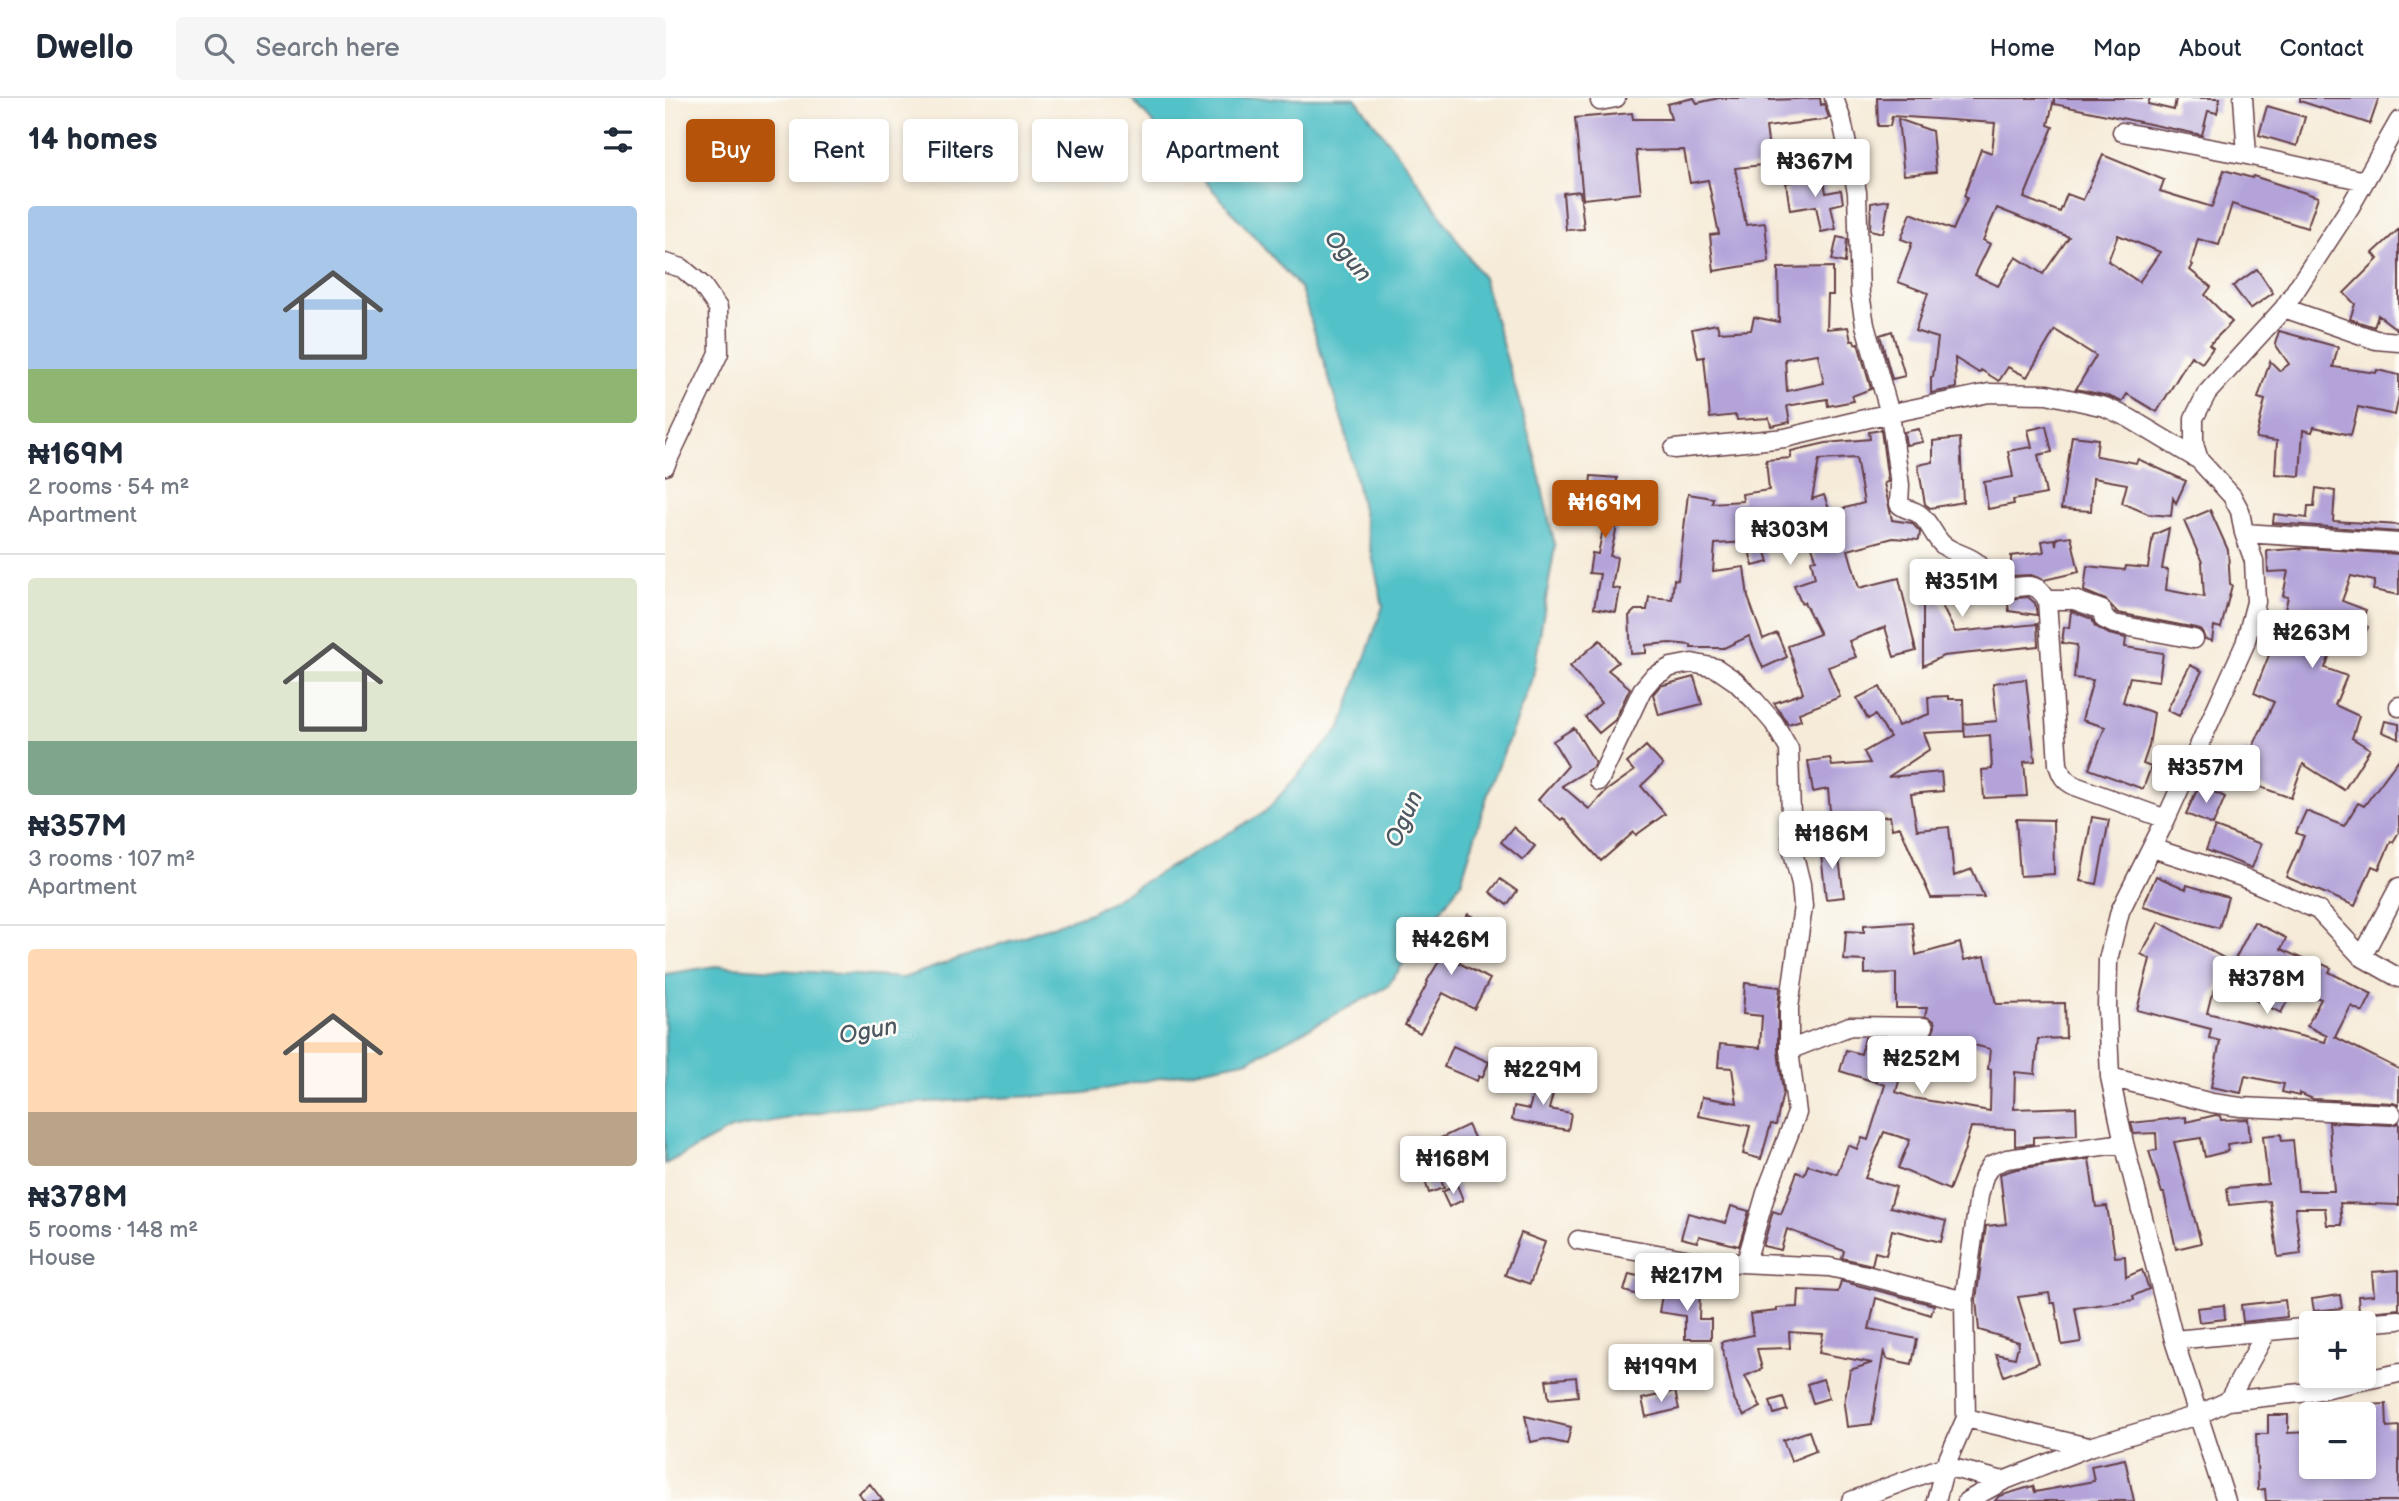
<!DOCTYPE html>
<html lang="en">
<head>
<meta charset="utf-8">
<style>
  body { margin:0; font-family:"Balsamiq Sans",sans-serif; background:#f6f6f7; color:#1f2937; height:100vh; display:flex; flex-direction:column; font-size:26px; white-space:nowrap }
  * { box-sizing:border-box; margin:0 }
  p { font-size:23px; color:#747a83 }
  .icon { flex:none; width:38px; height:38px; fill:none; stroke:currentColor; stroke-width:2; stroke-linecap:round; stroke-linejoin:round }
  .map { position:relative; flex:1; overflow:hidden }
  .side { display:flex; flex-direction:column; background:#fff; width:665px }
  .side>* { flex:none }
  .banner { position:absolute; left:21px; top:21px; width:665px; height:63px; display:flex; gap:14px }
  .fabs { position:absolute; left:1634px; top:1213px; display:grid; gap:14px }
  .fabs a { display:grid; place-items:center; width:77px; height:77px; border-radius:7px; background:#fff; box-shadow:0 4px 10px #0003; font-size:35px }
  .price { position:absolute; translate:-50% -60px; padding:0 16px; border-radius:7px; background:#fff; color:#222; font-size:23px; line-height:46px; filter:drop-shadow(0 2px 4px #0008) }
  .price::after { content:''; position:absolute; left:50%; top:42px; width:21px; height:16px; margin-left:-10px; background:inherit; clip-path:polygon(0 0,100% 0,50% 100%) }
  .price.selected { background:#b45309; color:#fff }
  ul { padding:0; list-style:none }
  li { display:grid; align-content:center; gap:14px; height:371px; padding:0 28px }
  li+li { border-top:2px solid #e0e1e3 }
  li span { display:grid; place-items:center; height:217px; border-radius:7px; color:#555 }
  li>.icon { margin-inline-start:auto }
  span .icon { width:126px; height:126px; fill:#fffc; stroke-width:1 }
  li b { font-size:30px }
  h2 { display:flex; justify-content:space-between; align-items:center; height:84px; padding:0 28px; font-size:30px }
  .pill { padding:0 24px; border-radius:7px; background:#fff; box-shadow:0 4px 10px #0003; font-size:24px; line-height:63px }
  .pill.selected { background:#b45309; color:#fff }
  header { display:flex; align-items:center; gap:42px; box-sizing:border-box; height:98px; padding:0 35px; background:#fff; border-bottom:2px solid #e0e1e3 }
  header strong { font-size:33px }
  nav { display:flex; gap:38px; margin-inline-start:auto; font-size:24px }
  .search { width:490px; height:63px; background:#f6f6f7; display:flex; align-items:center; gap:18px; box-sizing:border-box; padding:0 24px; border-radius:7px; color:#747a83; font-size:26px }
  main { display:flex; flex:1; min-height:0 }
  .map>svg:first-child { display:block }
  .water { fill:#53c1c8; stroke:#4e707a; stroke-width:2 }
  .building { fill:#b3a3d9; fill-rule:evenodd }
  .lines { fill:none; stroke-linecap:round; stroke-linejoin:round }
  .minor-casing { stroke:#643e45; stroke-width:21 }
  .minor { stroke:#fff; stroke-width:18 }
  .labels { text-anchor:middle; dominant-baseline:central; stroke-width:5; stroke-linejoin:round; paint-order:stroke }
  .water-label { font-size:24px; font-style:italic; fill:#4d5862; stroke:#fdfcf7 }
</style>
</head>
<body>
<header>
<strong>Dwello</strong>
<div class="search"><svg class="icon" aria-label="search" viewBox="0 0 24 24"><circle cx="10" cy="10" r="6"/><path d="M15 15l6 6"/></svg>Search here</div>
<nav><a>Home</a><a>Map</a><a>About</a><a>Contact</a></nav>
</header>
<main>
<section class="side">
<h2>14 homes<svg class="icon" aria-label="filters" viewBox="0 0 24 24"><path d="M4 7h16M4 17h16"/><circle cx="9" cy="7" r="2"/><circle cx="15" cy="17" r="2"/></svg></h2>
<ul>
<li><span style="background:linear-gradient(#a9c7e8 75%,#8fb573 0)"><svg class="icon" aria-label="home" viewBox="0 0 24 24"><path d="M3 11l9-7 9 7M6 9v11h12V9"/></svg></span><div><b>₦169M</b><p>2 rooms · 54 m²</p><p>Apartment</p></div></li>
<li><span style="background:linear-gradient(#dfe7d0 75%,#7fa58c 0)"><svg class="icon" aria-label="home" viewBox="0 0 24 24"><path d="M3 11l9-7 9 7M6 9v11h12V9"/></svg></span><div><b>₦357M</b><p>3 rooms · 107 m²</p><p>Apartment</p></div></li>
<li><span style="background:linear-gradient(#ffd9b3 75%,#b9a48a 0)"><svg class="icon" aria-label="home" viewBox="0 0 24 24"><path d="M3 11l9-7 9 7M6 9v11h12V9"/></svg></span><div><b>₦378M</b><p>5 rooms · 148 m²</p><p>House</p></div></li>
</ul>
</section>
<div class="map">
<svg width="1734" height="1403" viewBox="0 0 1734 1403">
  <rect width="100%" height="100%" fill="#fdfcf7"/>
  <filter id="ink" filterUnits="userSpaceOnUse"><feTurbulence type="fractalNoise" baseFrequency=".0143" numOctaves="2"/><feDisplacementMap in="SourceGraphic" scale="14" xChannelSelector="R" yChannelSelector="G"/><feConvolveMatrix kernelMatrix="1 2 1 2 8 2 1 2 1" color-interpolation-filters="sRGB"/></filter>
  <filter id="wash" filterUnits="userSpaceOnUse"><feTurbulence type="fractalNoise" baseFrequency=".00686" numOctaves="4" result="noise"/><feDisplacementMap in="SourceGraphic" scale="28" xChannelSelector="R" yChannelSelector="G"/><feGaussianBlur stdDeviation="1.57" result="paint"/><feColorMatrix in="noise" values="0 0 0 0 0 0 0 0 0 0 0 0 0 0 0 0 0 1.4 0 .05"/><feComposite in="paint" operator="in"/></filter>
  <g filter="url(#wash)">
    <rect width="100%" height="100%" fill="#f6ebd8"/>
    <!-- water -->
    <path class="water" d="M466,0H690L743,69L818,180L870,358L890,448L868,578L824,692L796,784L722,889L584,962L420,995L182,1009L66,1031L0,1066V876L51,868L238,880L425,815L600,714L676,629L718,508L680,332L636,191Z"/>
    <g id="blocks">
      <!-- building -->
      <path class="building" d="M1029,0L1032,5L1054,0H1105V2L1155,0L1156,7L1159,6L1164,20L1158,22L1101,29L1106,66L1070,70L1081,127L1100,125L1104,164L1049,173L1045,137L1054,136L1043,82L1025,85L1019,52L971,53L976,95L918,101L910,20L967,15L968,21H1006L1002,6Z
        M1212,0H1485L1483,6L1509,12L1511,0H1555L1552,15L1543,13L1537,37L1389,6V1L1383,27L1388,29L1359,100L1395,114L1402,96L1418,102L1438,57L1499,82L1495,93L1547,109L1559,72L1587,80L1588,78L1653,99L1642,130L1567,106L1554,147L1533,141L1526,166L1528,167L1525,172L1546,189L1540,197L1567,224L1544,247L1548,250L1537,265L1526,258L1492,314L1462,296L1457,304L1443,298L1411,291L1431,258L1390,232L1362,279L1343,269L1334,283L1316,272L1314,275L1290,260L1291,290L1266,295V279H1268L1273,240L1250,233L1263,195L1233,184L1247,145L1236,141L1246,115L1288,132L1302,100L1299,98L1316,51L1327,55L1330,25L1227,18L1225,28H1213ZM1332,110L1404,139L1378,176L1351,159L1333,188L1310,177L1325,146L1318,142ZM1453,137L1495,154L1474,184L1443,163Z
        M1635,0H1714L1705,26L1635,3Z
        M1602,8L1640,19L1632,48L1594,37Z
        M1233,21L1267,33L1271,74L1239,77Z
        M1158,77L1161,95L1176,92L1178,105L1166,108L1171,131L1156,134L1151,108L1125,112L1121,85Z
        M915,93L919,131L901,132L898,95Z
        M1224,102L1218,135L1205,132L1206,105Z
        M1734,131V233L1713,217L1709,229L1685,221L1690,206L1679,195L1713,161L1708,155Z
        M1172,139L1182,141L1180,165L1167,162Z
        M1168,169V197H1163L1162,231L1183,229L1186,243L1189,242L1190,246L1193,245L1206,291L1187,298L1189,303L1163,308L1162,301L1122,308L1125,324L1106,328L1104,320L1072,322L1071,317L1045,320L1039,259L1033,260L1027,231L1052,226L1054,234L1086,232L1089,219L1114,224L1113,170ZM1153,256L1159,285L1122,293L1120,261Z
        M1592,171L1608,195L1585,211L1568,188Z
        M1227,233L1240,278L1227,281L1215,237Z
        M1614,233L1673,249L1668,269L1711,275L1712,272L1734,277V298L1730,317L1693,309L1686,337L1649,329L1647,334L1638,332L1635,378L1610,376L1612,343L1591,340L1600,302L1593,300L1605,263L1615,273L1624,266L1610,246Z
        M1381,328L1387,354L1373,357L1381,396L1348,402L1349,406L1323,411L1319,384L1348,379L1343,353L1367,349L1363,332Z
        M1254,331L1258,344L1241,347L1239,334Z
        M1216,332L1223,384L1219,385L1227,422L1247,425L1255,434L1254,442L1228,440L1183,452L1194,490L1234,480L1251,553L1229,559L1220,529L1184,543L1191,559L1163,569L1175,599L1134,615L1136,622L1123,626L1109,605L1138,595L1123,548L1155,536L1139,504L1136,505L1129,487L1150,480L1146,462L1151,461L1136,415L1110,416V420L1103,421L1108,437L1097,440L1104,464L1088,468L1082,444L1050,446L1048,473L1079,469L1083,499L1098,541L1112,535L1122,559L1098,570L1084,538L1059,550H1026V547L1005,545L981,547V555L966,556L964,518L970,512H982L984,499L1007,501L1009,481L1013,482L1023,396L1048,400L1047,405L1078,403L1077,396L1104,392L1101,362L1126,360V353L1161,345L1205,341L1204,334ZM1191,360L1199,405L1165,414L1159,397L1147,401L1154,362Z
        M1407,338L1433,341L1431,358L1471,365L1473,361L1521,383L1511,405L1508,400L1506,418L1483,416L1457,405L1462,386L1428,380L1426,413L1396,411Z
        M1295,340L1298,404L1265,410L1260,406L1253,367L1268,364V343Z
        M926,378L952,380L951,433L945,458L952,459L947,490L955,491L951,514L929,510L935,476L924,475L927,455L933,456L940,421L922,419Z
        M1651,390L1670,393L1668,423L1734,427V434L1608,425L1609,416L1642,420L1643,408H1649Z
        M1545,412L1563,452L1565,486L1567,487L1556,530L1549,528L1547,543L1540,541L1537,533L1531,530L1453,515L1441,502L1419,493L1422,468L1460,472L1461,468L1483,470L1488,437L1504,430L1497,471L1503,472L1501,492L1539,499L1537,464L1519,423Z
        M1406,438L1414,474L1379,482L1366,477L1344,478L1336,476L1335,468H1346V458L1379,454L1377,443L1390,441L1391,447L1392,440Z
        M1642,450L1734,456V497L1708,492L1710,483L1686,478L1677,503L1701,512L1696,526L1703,529L1692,555L1669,545L1660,570L1682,578L1670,607L1694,618L1687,640L1705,651L1679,692L1638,666L1626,700L1584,685L1581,693L1566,688L1579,652L1585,655L1609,604L1589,595L1612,537H1614L1623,499L1618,498L1623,473L1603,474L1602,453Z
        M1258,468L1296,469L1306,474L1311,482L1309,483L1305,506L1273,500L1290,534L1372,526L1373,548L1278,558L1258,568Z
        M1363,499L1370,505L1372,517L1344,513L1342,501Z
        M1406,513L1427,521L1430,528L1444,536L1461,540L1460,549L1498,555L1494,583L1465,579L1458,604L1489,615L1484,648L1478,666L1486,669L1478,691L1424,671L1440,629L1417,622L1428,582L1409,580L1412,547L1397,545L1399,529L1404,530Z
        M935,542L953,564L943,572L965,590L950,622L934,635L920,619L936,605L905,568Z
        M1525,567L1537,573L1514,618L1502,612Z
        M1029,579L1037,606L994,617L988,596L995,588Z
        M1361,581L1370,663L1359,664L1362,698L1319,700L1317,672L1327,671L1325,637L1300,639L1299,626L1332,623L1328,585Z
        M1215,589L1233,628L1264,616L1263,599L1284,598V601H1298L1299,633L1259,635L1265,651L1223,679L1276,674L1278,693L1246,696L1252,732L1284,729L1289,778L1307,771L1319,799L1266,800L1235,729L1227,731L1225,718L1166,724L1163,691L1148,694L1143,663L1165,660L1167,668L1205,665L1199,654L1225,639L1210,617L1203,621L1192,600Z
        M1720,623L1734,626V641L1717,634Z
        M909,630L930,664L928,669L897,688L924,711L941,693L969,673L962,665L981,648L998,667L976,688L1000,716L971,737L969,734L936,763L898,720L896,722L873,702L903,668L888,643Z
        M1734,661V734L1728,744L1726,743L1714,771L1707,768L1690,808L1621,779L1639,738L1631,735L1641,713L1679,728L1693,705L1699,708Z
        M1534,687L1560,699L1548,727L1521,716Z
        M1427,719L1444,722L1432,786L1415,783Z
        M1351,721L1388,722L1389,776L1355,778Z
        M848,729L870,748L858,762L836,744Z
        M1550,729L1596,746L1587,770L1541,752Z
        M1172,745L1179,799L1161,801L1155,747Z
        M1491,778L1521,791L1522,787L1563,799L1554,830L1478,808Z
        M835,781L852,793L842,807L825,794Z
        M803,816L819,825L794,865L825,881L809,911L778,895L755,935L740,927L763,884L762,883Z
        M1247,824L1251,857L1295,845L1299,862L1320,858L1331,906L1400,905L1401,940L1373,941L1370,976L1350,974L1349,1011L1411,1009L1412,1037L1368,1039V1046L1350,1048V1031L1306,1029L1299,1054L1284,1092L1233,1070L1245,1042L1219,1034L1200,1080L1231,1089L1225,1109L1281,1123L1276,1144L1227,1132L1221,1157L1210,1154L1207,1167L1177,1160L1179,1153L1122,1131L1116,1152L1098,1148L1108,1113L1116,1116L1132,1074L1139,1077L1143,1067L1172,1076L1183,1047L1192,1051L1197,1040L1203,1042L1220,987L1175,973L1181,952L1196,956L1200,940L1251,941L1246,962L1240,961L1231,994L1248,1000L1325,1013L1326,971H1323L1325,951L1280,940V942L1265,939L1270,928L1269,923L1260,918L1262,910H1231V875L1200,876V863L1179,862L1181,833L1199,834V827Z
        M1494,824L1568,865L1589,824L1621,840L1616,851L1646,865L1648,862L1666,870L1664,874L1707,896L1698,914L1686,908L1670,939L1734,971V1007L1728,1005L1648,1001L1634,995V998L1617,994L1619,986L1580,978L1576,995L1546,989L1555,943L1544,940L1546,931L1472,912L1485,861L1476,856ZM1554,884L1616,915L1629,890L1656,901L1642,928L1662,938L1660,944L1542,915L1546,899Z
        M1080,885L1115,889L1113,910V952L1118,994L1111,1027L1106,1026L1096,1061L1078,1056L1085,1028L1033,1018L1037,999L1072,1005L1067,970L1053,969L1055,946L1095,950L1097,918L1078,916Z
        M788,948L824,964L817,980L814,978L812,983L779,969Z
        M874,976L892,981L884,1011L906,1015L903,1032L847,1022L849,1008L864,1011Z
        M1551,1017L1555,1018L1556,1022L1583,1021L1585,1043L1562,1046L1563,1053L1540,1059L1536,1040L1509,1044L1536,1145L1511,1151L1499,1095H1497L1484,1053L1492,1052L1491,1035L1469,1036L1466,1025L1521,1019V1024Z
        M1664,1024L1726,1027L1734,1025V1107L1675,1105L1677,1127H1662L1660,1110H1630L1636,1156L1613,1159L1605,1103L1564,1107L1562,1090L1603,1086L1598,1038L1616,1036L1617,1043L1628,1042L1633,1093H1669Z
        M803,1027L812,1046L768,1067L759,1048Z
        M1424,1061L1431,1109L1442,1108L1450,1159L1460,1158L1461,1179L1477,1172L1484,1191L1468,1198L1469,1202L1410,1210L1416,1244L1397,1247L1390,1205H1386L1384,1195L1353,1199L1373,1265L1339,1278L1331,1256L1350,1260L1354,1244L1314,1232L1311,1202L1321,1128L1341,1126L1335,1076L1351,1071Z
        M771,1069L779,1090L764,1095L757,1074Z
        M792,1087L798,1102L784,1109L777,1094Z
        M1066,1108L1084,1113L1074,1148L1034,1138L1032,1144L1016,1140L1023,1115L1061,1125Z
        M856,1135L880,1144L865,1186L840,1177Z
        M1734,1172V1211L1694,1215L1693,1198L1709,1197L1707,1174Z
        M964,1176L981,1180L977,1198L959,1193Z
        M1176,1183L1269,1207L1266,1217L1211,1200L1204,1231L1252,1241L1247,1266L1222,1261L1219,1252L1207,1326L1182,1329L1179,1306L1185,1272L1207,1265L1154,1255L1158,1236L1124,1234L1125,1250L1092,1251L1097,1271L1080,1278L1096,1309L1079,1318L1069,1301L1056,1244L1088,1237L1085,1216L1112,1213V1210L1133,1209L1134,1192L1173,1194Z
        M1022,1191L1035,1192L1034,1221H1046V1241H1020V1218L994,1214L998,1192L1021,1196Z
        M1675,1197L1677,1210L1649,1213L1647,1201Z
        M1620,1202L1622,1219L1578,1224L1576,1207Z
        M1559,1207L1560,1221L1534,1224L1532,1210Z
        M911,1279L913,1298L884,1301L881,1282Z
        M1158,1281L1164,1300L1148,1305L1142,1286Z
        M1010,1293L1014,1311L981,1319L977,1301Z
        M1118,1299L1122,1312L1109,1316L1105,1303Z
        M1721,1306L1722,1329L1734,1328V1403H1601L1600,1391L1593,1392L1591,1336H1603V1317H1623V1335L1647,1334V1368H1699V1307Z
        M860,1318L906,1329L902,1346L880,1341L866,1344Z
        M1144,1333L1151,1353L1126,1363L1118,1342Z
        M1460,1361L1469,1403H1330L1334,1398L1368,1388L1370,1394L1429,1383L1426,1368Z
        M205,1386L218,1403H200L193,1395Z"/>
    </g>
  </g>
  <g filter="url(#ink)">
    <use href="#blocks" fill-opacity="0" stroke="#643e45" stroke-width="2"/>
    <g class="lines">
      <defs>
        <path id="minor" d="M1169,0L1177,23L1192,94L1195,196L1200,227L1225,316L1235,387L1234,406C1240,412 1247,411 1254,416C1264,423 1268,437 1277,446C1287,455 1300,456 1311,464C1319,470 1321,480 1329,485C1350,499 1367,474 1382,502L1393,666C1396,677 1399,683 1410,688L1501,721
          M1578,0L1582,57
          M935,3L951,0
          M1457,34L1582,57L1700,83
          M0,165L17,170L37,187L53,210L54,255L0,368
          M1619,210L1711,242L1734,244
          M1009,351L1120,340L1208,319L1324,295L1382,296L1440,309L1464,320L1534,362
          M1579,435L1734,445
          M1382,502H1409L1437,512L1439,521L1449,526L1529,541
          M1734,608V609
          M934,683L977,592L988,579L1006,569L1027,565L1051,570L1070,583L1090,603L1109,625L1124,651L1127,750L1136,786L1138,808L1124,910V952L1132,1015L1101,1095L1081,1164
          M1487,750L1577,779L1653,812L1697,859L1734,880
          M1697,859L1734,789
          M1124,952L1185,928L1259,929
          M1445,979L1547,1005L1576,1009L1727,1016
          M913,1142L1032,1163L1164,1169L1197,1176L1299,1203
          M1698,1225L1734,1222
          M1509,1242L1647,1229
          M1563,1303L1602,1233
          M1301,1320L1423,1349
          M1186,1403L1280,1368L1338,1383
          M1271,1403L1280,1368L1301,1320L1299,1203L1314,1098L1319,1078L1326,1067L1342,1061L1459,1045
          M1302,1403L1338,1383L1424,1349L1533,1317L1563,1303L1644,1294L1734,1275
          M1561,1403L1509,1242L1459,1045L1445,979L1442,911L1443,862L1455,813L1501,721L1580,546L1591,504L1589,463L1579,435L1575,413L1567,398L1534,362L1529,346V320L1542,295L1619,210L1685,109L1734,23"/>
      </defs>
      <!-- minor casing -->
      <use href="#minor" class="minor-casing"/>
      <!-- minor -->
      <use href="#minor" class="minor"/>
    </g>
  </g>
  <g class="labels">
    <!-- water labels -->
    <g class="water-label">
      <text transform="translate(683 158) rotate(50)">Ogun</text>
      <text transform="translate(739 721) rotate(-66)">Ogun</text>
      <text transform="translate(203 933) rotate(-10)">Ogun</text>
    </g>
  </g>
</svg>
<div class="fabs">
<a>+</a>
<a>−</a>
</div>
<b class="price" style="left:1150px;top:101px">₦367M</b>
<b class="price selected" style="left:940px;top:442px">₦169M</b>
<b class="price" style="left:1125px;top:469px">₦303M</b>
<b class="price" style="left:1297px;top:521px">₦351M</b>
<b class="price" style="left:1647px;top:572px">₦263M</b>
<b class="price" style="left:1541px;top:707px">₦357M</b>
<b class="price" style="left:1167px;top:773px">₦186M</b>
<b class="price" style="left:786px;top:879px">₦426M</b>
<b class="price" style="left:1602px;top:918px">₦378M</b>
<b class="price" style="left:1257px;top:998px">₦252M</b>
<b class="price" style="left:878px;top:1009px">₦229M</b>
<b class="price" style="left:788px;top:1098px">₦168M</b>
<b class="price" style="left:1022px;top:1215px">₦217M</b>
<b class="price" style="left:996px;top:1306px">₦199M</b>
<div class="banner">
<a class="pill selected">Buy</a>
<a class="pill">Rent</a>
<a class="pill">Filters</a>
<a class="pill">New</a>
<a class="pill">Apartment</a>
</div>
</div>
</main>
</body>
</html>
